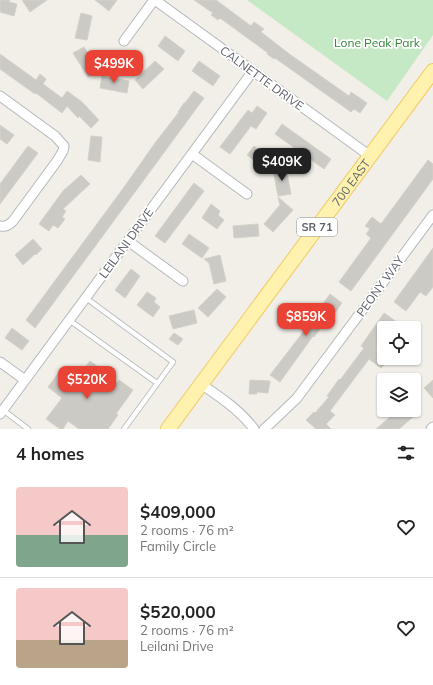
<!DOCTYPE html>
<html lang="en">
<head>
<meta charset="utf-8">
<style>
  body { margin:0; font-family:Mulish,sans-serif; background:#f2f2f2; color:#222; height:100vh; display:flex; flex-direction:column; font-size:15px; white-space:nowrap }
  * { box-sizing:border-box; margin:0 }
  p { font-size:13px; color:#767676 }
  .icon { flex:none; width:22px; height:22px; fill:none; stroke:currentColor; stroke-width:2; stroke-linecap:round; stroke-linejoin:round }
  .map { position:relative; height:429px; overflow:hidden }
  .panel { display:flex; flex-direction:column; background:#fff; flex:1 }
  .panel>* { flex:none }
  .controls { position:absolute; left:377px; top:321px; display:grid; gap:8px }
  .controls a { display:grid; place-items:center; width:44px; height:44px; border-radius:4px; background:#fff; box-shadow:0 1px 3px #0004; font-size:20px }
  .price { position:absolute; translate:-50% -34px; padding:0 9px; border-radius:8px; background:#ea4335; color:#fff; font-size:13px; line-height:26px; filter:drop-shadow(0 1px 2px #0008) }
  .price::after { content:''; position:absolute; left:50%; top:24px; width:12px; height:9px; margin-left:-6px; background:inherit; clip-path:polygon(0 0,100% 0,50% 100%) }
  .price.current { background:#222; color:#fff }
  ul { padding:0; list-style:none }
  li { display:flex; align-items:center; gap:12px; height:100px; padding:0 16px }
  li+li { border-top:1px solid #e0e0e0 }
  li span { display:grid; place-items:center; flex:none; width:112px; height:80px; border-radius:4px; color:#555 }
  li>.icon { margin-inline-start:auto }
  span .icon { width:48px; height:48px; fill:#fffc; stroke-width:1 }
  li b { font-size:17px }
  h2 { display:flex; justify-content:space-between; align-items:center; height:48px; padding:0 16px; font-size:17px }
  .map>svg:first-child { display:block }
  .green { fill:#c5e8c5 }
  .building { fill:#cccac5; stroke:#d6d1c6 }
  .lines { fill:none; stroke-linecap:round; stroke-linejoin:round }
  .service-casing { stroke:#b5b8bc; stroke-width:6 }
  .minor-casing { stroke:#b5b8bc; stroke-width:11 }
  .primary-casing { stroke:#f2c960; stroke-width:16 }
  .service { stroke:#fff; stroke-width:4.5 }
  .minor { stroke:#fff; stroke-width:9 }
  .primary { stroke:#fff2af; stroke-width:14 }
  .labels { text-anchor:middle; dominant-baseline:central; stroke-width:3.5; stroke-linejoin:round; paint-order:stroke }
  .shield { fill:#fff; stroke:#8f9295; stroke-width:1 }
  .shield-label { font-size:11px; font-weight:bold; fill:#5f6368 }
  .park-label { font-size:12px; fill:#348238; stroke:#fff }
  .street-label { font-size:12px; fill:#5f6368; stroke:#fff }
</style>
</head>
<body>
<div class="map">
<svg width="433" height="429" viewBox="0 0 433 429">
  <rect width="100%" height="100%" fill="#f1efe8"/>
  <!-- green -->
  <path class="green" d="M247,0H433V35L387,101Z"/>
  <!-- building -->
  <path class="building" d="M0,0H10L9,2L17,4L14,16L0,12Z
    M22,0H47L30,12Z
    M95,0H117L109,11Z
    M194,0H216L251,26L254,22L264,29L261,32L288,53L349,96L351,92L367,103L360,113L354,109L351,112L275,58L274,59L267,54L268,53L220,18L218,20L211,15L213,13Z
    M81,13L92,16L87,40L75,38Z
    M165,36L185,51L178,61L158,46Z
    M84,47L99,71L88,77L73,53Z
    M0,54L36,80L40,74L46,79L43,84L62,98L67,91L82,102L99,120L91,128L79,116L78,118L67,106L62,113L36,93L35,94L0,69Z
    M155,61L164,69L143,89L135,80Z
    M199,61L220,76L213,86L192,71Z
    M102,76L129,81L127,93L100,88Z
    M194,91L204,98L185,124L35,328L26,320L122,190L155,143L179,112H178L184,103H185Z
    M257,106L267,113L256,129L251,126L230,154L220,147L248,110L252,113Z
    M282,124L331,159L324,169L275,134Z
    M0,125L14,135L7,144L0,139Z
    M91,136L102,137L100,162L88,160Z
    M28,146L38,153L0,204V184Z
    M254,146L273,161L266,170L247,155Z
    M428,160L433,164V179L351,291L339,282L371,238L366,234L370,229L365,226L372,217L381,224Z
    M286,168L291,194L278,196L273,170Z
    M81,175L90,184L63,209L66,211L62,217L65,219L58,228L53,225L49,231L39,224L63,191Z
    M194,183L204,191L165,243L155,236Z
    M278,197L293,210L273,232L264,224L280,205Z
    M211,204L220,211L218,215L224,220L217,229L202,218Z
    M258,224L259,236L234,238L233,226Z
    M189,234L209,248L202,258L182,244Z
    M33,239L42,249L36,255L35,254L23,265L15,255Z
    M433,248V287L426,296L420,292L406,311L394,302Z
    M220,255L226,281L214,284L209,263L204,259Z
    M131,269L140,276L125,298L115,290Z
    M217,289L226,297L208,317L198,308Z
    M147,292L156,298L154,302L160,307L153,317L137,305Z
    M330,294L342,303L332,317L330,315L314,337L313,336L280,382L270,375L321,309L320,308Z
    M194,310L197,323L173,329L169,316Z
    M384,313L397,322L393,328H384V340L376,351L384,357V358L388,360L381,368L369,359L330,411L335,415L326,424L331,429H316L306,420L314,412L315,413L329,397L327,396L339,379L340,380L364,348L361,346Z
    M12,328L29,341L22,350L5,338Z
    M174,333L183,339L178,345L169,339Z
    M90,361L105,372L98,380L112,390L119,380L133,390L116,414L118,415L108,429H79L68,421L63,429H60L46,419L62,398L48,387L60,371L74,381Z
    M250,380L270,381L268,393L257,392V394H249Z
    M433,380V398L424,388Z
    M398,410H421L399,429H376Z"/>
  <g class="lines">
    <defs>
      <path id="service" d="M86,298L173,362L124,429
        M69,320L157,383
        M3,410L28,429"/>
      <path id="minor" d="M155,0L370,156
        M124,41L154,0
        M0,96L55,136L64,146L63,151L57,161L13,221C9,225 6,227 0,226
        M192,154L247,194
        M128,241L183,281
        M0,362L25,380
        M201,384C220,397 240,410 254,429
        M0,414L253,71
        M264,429L273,421L297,398L433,215
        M431,429L433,427"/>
      <g id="primary">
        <path id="s1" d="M168,429L433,71"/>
      </g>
    </defs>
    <!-- service casing -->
    <use href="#service" class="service-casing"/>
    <!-- minor casing -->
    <use href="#minor" class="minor-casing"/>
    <!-- primary casing -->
    <use href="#primary" class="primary-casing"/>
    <!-- service -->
    <use href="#service" class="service"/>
    <!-- minor -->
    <use href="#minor" class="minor"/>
    <!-- primary -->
    <use href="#primary" class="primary"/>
  </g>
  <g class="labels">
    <!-- shield labels -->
    <rect class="shield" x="297" y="218" width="40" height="18" rx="3"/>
    <g class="shield-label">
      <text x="317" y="227">SR 71</text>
    </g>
    <!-- park labels -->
    <g class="park-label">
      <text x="377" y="42">Lone Peak Park</text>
    </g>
    <!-- street labels -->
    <g class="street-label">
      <text transform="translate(262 78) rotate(36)">CALNETTE DRIVE</text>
      <text stroke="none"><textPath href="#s1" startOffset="307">700 EAST</textPath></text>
      <text transform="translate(126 243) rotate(-54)">LEILANI DRIVE</text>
      <text transform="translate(380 286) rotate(-54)">PEONY WAY</text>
    </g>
  </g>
</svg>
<div class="controls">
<a><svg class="icon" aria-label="locate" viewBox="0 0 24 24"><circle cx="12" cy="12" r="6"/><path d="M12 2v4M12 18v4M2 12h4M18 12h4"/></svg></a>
<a><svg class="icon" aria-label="layers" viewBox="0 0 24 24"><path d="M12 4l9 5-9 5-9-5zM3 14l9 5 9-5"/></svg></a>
</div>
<b class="price" style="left:114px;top:84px">$499K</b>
<b class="price current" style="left:282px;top:182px">$409K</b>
<b class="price" style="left:306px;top:337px">$859K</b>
<b class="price" style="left:87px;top:400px">$520K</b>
</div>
<section class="panel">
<h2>4 homes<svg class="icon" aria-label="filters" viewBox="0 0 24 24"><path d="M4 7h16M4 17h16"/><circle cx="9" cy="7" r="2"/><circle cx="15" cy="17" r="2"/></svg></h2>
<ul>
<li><span style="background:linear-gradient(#f6c9c9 60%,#7fa58c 0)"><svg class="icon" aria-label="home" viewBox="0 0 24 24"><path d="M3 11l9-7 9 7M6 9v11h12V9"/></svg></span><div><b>$409,000</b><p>2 rooms · 76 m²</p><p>Family Circle</p></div><svg class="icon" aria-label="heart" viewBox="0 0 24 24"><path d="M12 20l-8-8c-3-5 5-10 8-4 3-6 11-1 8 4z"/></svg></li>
<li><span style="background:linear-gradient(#f6c9c9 65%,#b9a48a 0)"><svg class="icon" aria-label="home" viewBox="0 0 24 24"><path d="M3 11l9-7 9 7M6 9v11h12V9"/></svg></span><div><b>$520,000</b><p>2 rooms · 76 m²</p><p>Leilani Drive</p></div><svg class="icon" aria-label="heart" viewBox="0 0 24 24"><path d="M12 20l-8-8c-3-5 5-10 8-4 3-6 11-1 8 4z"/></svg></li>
</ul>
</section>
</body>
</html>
